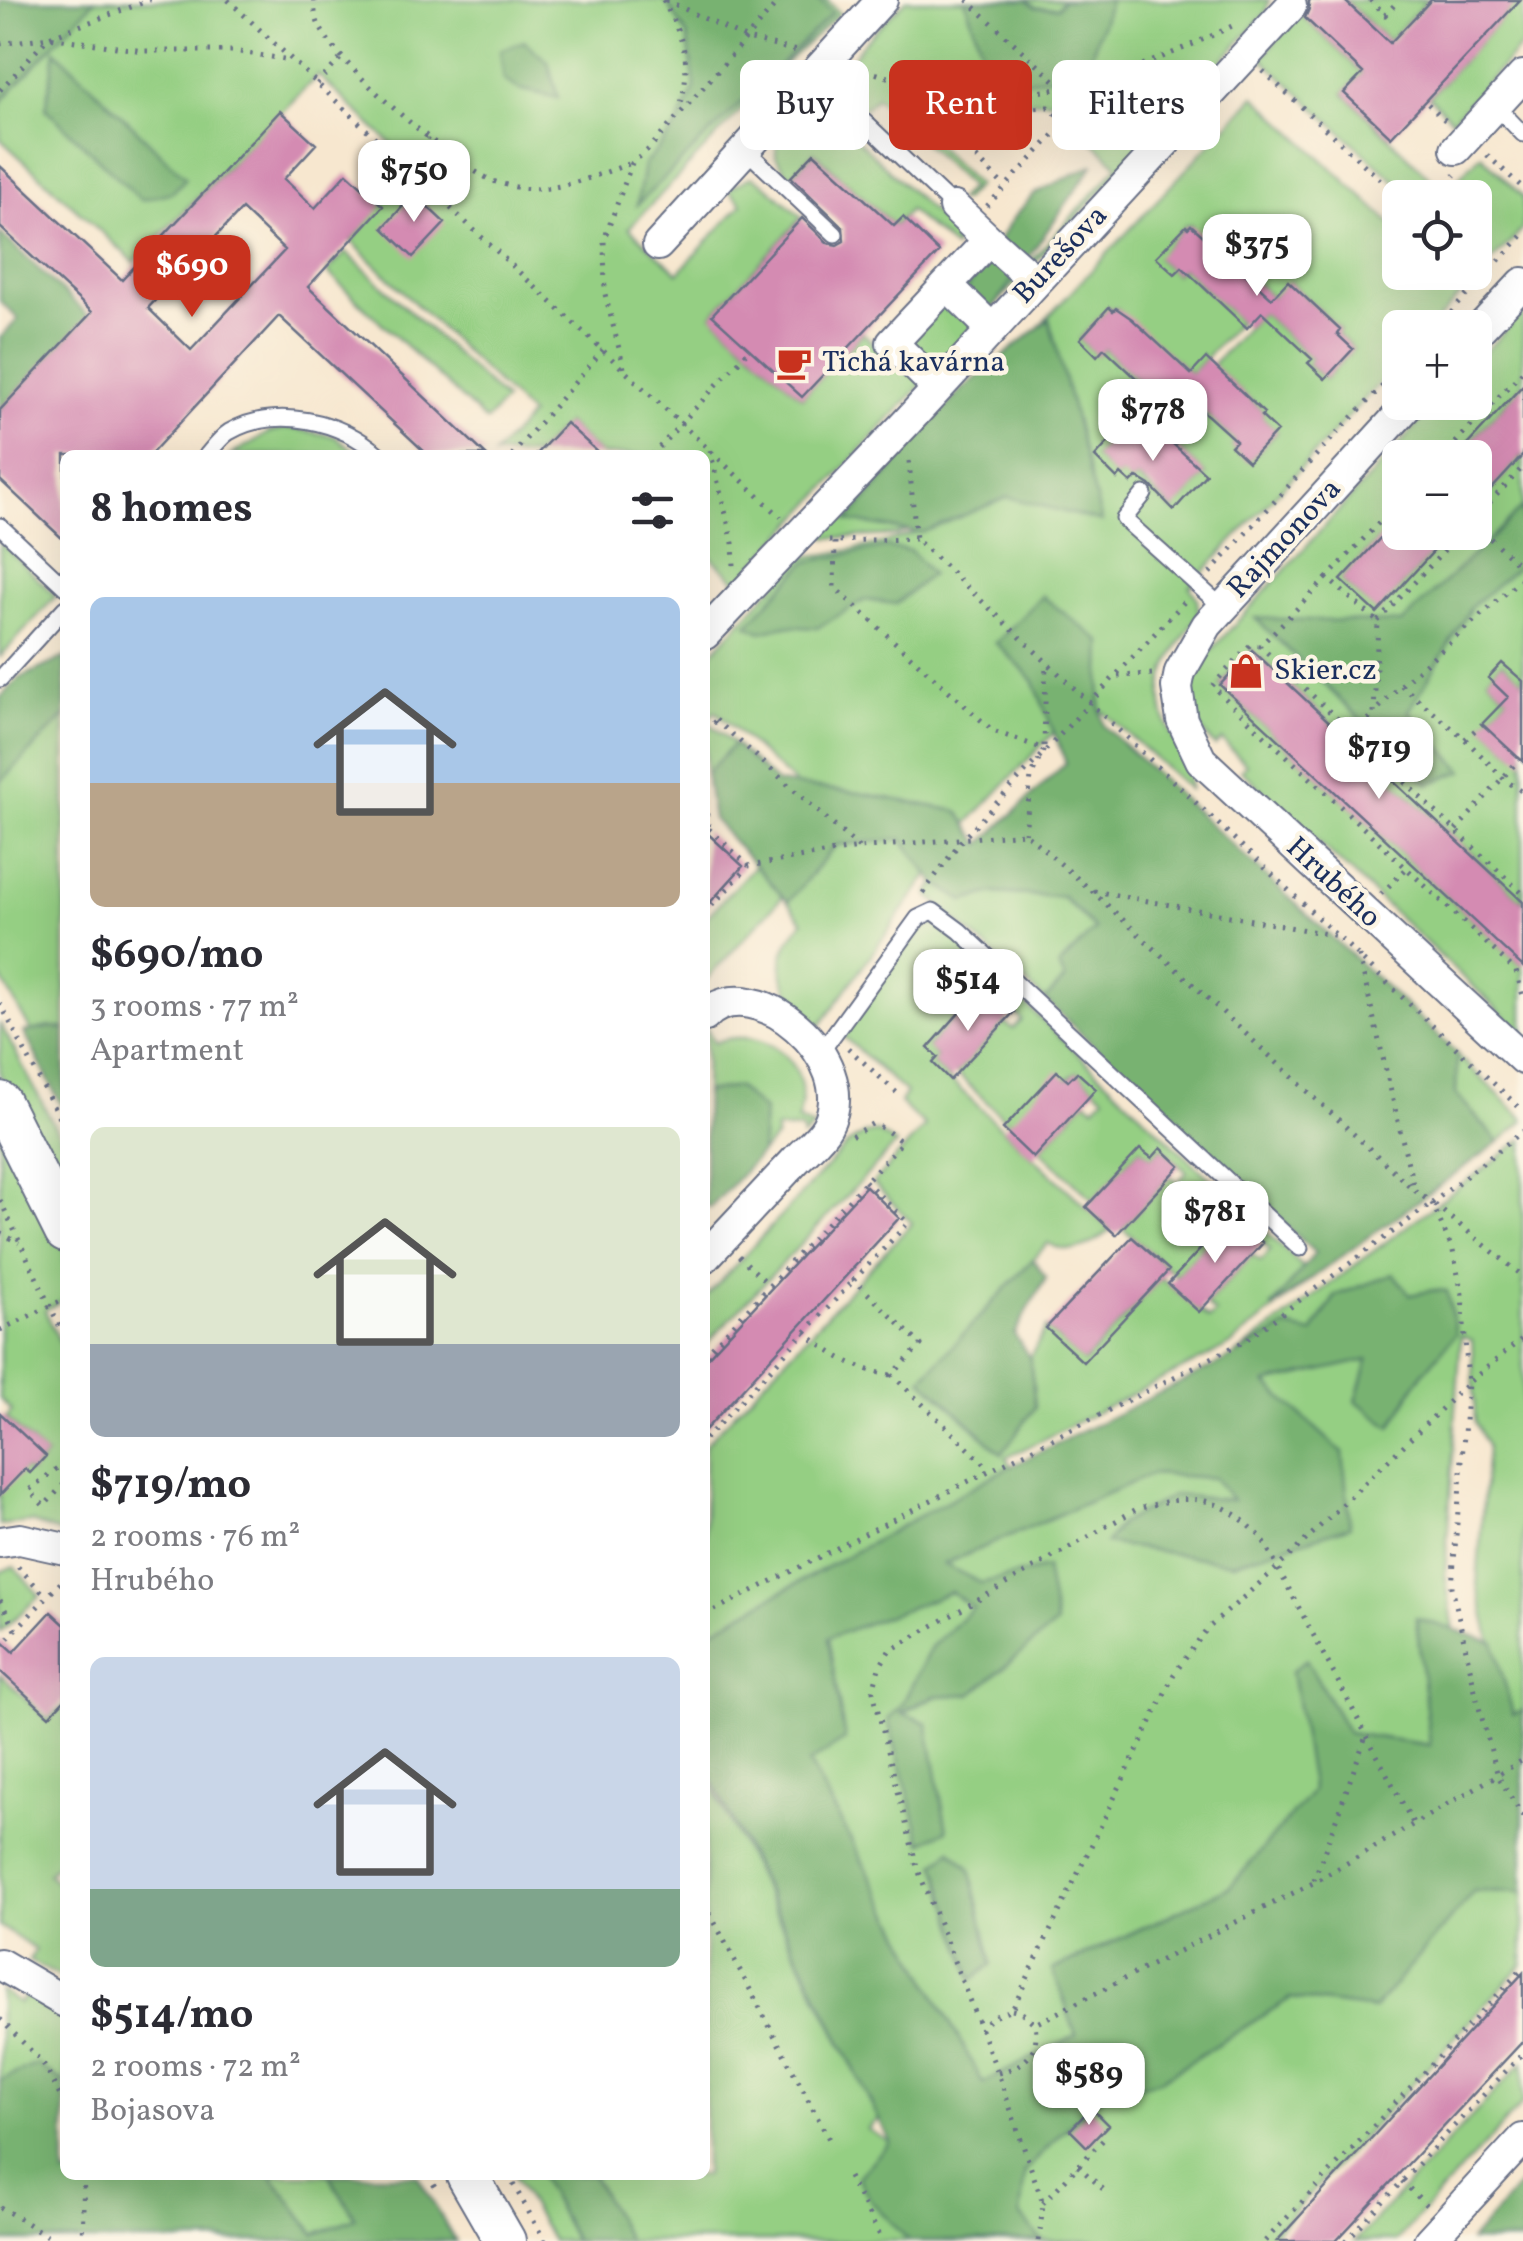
<!DOCTYPE html>
<html lang="en">
<head>
<meta charset="utf-8">
<style>
  body { margin:0; font-family:Vollkorn,serif; background:#f7f7f7; color:#2b2b33; height:100vh; display:flex; flex-direction:column; font-size:38px; white-space:nowrap }
  * { box-sizing:border-box; margin:0 }
  p { font-size:32px; color:#7c7c81 }
  .icon { flex:none; width:55px; height:55px; fill:none; stroke:currentColor; stroke-width:2; stroke-linecap:round; stroke-linejoin:round }
  .map { position:relative; flex:1; overflow:hidden }
  .panel { position:absolute; left:60px; top:450px; width:650px; height:1730px; display:flex; flex-direction:column; background:#fff; border-radius:15px; box-shadow:0 10px 40px #0002 }
  .panel>* { flex:none }
  .hud { position:absolute; left:740px; top:60px; width:632px; height:90px; display:flex; gap:20px }
  .buttons { position:absolute; left:1382px; top:180px; display:grid; gap:20px }
  .buttons a { display:grid; place-items:center; width:110px; height:110px; border-radius:15px; background:#fff; box-shadow:0 10px 40px #0002; font-size:50px }
  .price { position:absolute; translate:-50% -85px; padding:0 22px; border-radius:20px; background:#fff; color:#222; font-size:32px; line-height:65px; filter:drop-shadow(0 2px 5px #0008) }
  .price::after { content:''; position:absolute; left:50%; top:60px; width:30px; height:22px; margin-left:-15px; background:inherit; clip-path:polygon(0 0,100% 0,50% 100%) }
  .price.selected { background:#c8321e; color:#fff }
  ul { padding:0; list-style:none }
  li { display:grid; align-content:center; gap:20px; height:530px; padding:0 30px }
  li span { display:grid; place-items:center; height:310px; border-radius:15px; color:#555 }
  li>.icon { margin-inline-start:auto }
  span .icon { width:180px; height:180px; fill:#fffc; stroke-width:1 }
  li b { font-size:42px }
  h2 { display:flex; justify-content:space-between; align-items:center; height:120px; padding:0 30px; font-size:42px }
  .pill { padding:0 35px; border-radius:15px; background:#fff; box-shadow:0 10px 40px #0002; font-size:35px; line-height:90px }
  .pill.selected { background:#c8321e; color:#fff }
  .map>svg:first-child { display:block }
  .green { fill:#95cf83; stroke:#587f70; stroke-width:2.5; fill-rule:evenodd }
  .forest { fill:#78b271; stroke:#4a7068; stroke-width:2.5 }
  .building { fill:#d48bb2; fill-rule:evenodd }
  .lines { fill:none; stroke-linecap:round; stroke-linejoin:round }
  .lane-casing { stroke:#686f86; stroke-width:19 }
  .street-casing { stroke:#686f86; stroke-width:34 }
  .secondary-casing { stroke:#686f86; stroke-width:44 }
  .path { stroke:#686f86; stroke-width:5; stroke-dasharray:2.5 8; stroke-linecap:butt }
  .lane { stroke:#fff; stroke-width:15 }
  .street { stroke:#fff; stroke-width:30 }
  .secondary { stroke:#fff; stroke-width:40 }
  .labels { text-anchor:middle; dominant-baseline:central; stroke-width:9; stroke-linejoin:round; paint-order:stroke }
  .street-label { font-size:30px; fill:#1b2f5e; stroke:#fcf5e5 }
  .poi-label { font-size:30px; fill:#1b2f5e; stroke:#fcf5e5; text-anchor:start }
</style>
</head>
<body>
<div class="map">
<svg width="1523" height="2241" viewBox="0 0 1523 2241">
  <rect width="100%" height="100%" fill="#fcf5e5"/>
  <filter id="ink" filterUnits="userSpaceOnUse"><feTurbulence type="fractalNoise" baseFrequency=".01" numOctaves="2"/><feDisplacementMap in="SourceGraphic" scale="20" xChannelSelector="R" yChannelSelector="G"/><feConvolveMatrix kernelMatrix="1 2 1 2 8 2 1 2 1" color-interpolation-filters="sRGB"/></filter>
  <filter id="wash" filterUnits="userSpaceOnUse"><feTurbulence type="fractalNoise" baseFrequency=".0048" numOctaves="4" result="noise"/><feDisplacementMap in="SourceGraphic" scale="40" xChannelSelector="R" yChannelSelector="G"/><feGaussianBlur stdDeviation="2.25" result="paint"/><feColorMatrix in="noise" values="0 0 0 0 0 0 0 0 0 0 0 0 0 0 0 0 0 1.4 0 .05"/><feComposite in="paint" operator="in"/></filter>
  <g filter="url(#wash)">
    <rect width="100%" height="100%" fill="#f7e7cf"/>
    <!-- green -->
    <path class="green" d="M95,0H827L840,13L786,63L629,228L678,273L742,204L728,189L751,177L763,183L802,217L712,315L802,397L863,333L890,360L986,253L1015,278L1118,166L1050,100L961,105L929,138L977,185L963,200L957,201L970,187L876,97L861,112C854,105 845,98 842,87C837,61 888,19 906,0H1269L1265,14L738,583L705,551V455H601L566,423L536,455H494L530,415L351,241L415,166L318,75L134,262L0,139V103Z
      M1344,0H1428L1388,41Z
      M1519,0H1523V44L1452,120L1429,97Z
      M1300,14L1363,73L1344,93L1436,184L1423,197H1412L1261,58Z
      M1255,96L1400,232V272L1443,273L1463,292L1431,327L1400,328V361L1190,587L1197,598L1199,615C1173,650 1148,687 1170,731C1184,758 1189,757 1189,789L1100,709L1101,642L996,643L1033,680L1054,732L967,824L958,811L804,792L715,711L707,721L734,744L706,774L705,660L801,557C879,550 936,527 1008,497L971,399ZM1191,225L1202,242L1207,237L1272,298L1289,282L1340,330L1337,334L1353,349L1325,379L1308,364L1312,359L1262,312L1212,365L1263,412L1261,416L1277,432L1248,461L1232,446L1236,441L1185,395L1154,427L1206,474L1173,510L1137,477L1132,483L1127,479V468L1117,478L1095,457L1114,436L1124,444L1162,403L1104,348L1097,355L1080,339L1109,308L1113,311L1116,308L1191,374L1240,321L1182,267L1175,274L1157,258L1185,226Z
      M816,110L832,115L954,233L956,240L954,248L909,210L894,226L814,152L790,177L776,157C774,130 793,116 816,110Z
      M1481,155L1523,197V229L1487,266L1475,255V198L1440,197Z
      M346,252L505,400L486,421L327,272Z
      M1523,312V385L1455,457L1400,458V517L1341,580L1377,612L1451,533L1475,532V507L1523,455V682L1502,663L1488,678L1508,697L1483,724L1515,754L1523,753V902L1252,650L1220,685L1520,964L1523,962V1033L1241,770L1246,764L1222,740L1215,746C1189,719 1186,700 1197,666L1437,403L1475,402V362Z
      M288,428L334,436L361,455H231L270,432Z
      M896,453L903,457L848,520L907,531L896,535L827,538L822,532Z
      M0,542L56,596L0,657Z
      M65,716V1029L51,1027L31,1031L0,976V782Z
      M903,839L929,874L820,1026C784,993 764,965 803,922L788,902L836,845Z
      M755,865L783,896L705,981V919Z
      M935,883L964,901L994,893L1062,897L1095,929L1059,966L1065,979L1045,1000L928,895Z
      M932,924L946,929L1304,1268L1276,1305L1312,1278L1232,1344L1006,1458L1011,1466L705,1634V1445L912,1223L873,1183L925,1126L900,1103L906,1093L843,1036L914,934ZM976,995L986,1004L996,995L1022,1020L1013,1029L1004,1022L956,1073L1009,1123L1077,1072L1104,1096L1094,1107L1086,1100L1040,1150L1093,1200L1140,1149L1152,1158L1161,1148L1187,1172L1178,1182L1170,1176L1122,1228L1176,1276L1222,1226L1234,1235L1245,1225L1270,1250L1261,1261L1252,1255L1206,1305L1215,1313L1209,1319L1161,1278L1084,1362L1046,1328L1030,1358L1035,1407L1002,1454L922,1379L1048,1243C1073,1258 1090,1246 1111,1230L933,1064L938,1057L928,1047Z
      M0,1023L65,1146V1201L0,1074Z
      M706,1026L714,1043C746,1029 791,1044 800,1081C804,1095 801,1107 798,1121L814,1127L803,1137L802,1129H776V1137L761,1153L764,1111L737,1087L705,1092Z
      M1457,1055L1523,1118V1122L1499,1142L1456,1094Z
      M0,1102L65,1232V1299L45,1310L65,1354L64,1534L31,1522L0,1525V1490L25,1469L30,1473L46,1456L6,1418L12,1411L0,1399Z
      M877,1132L896,1144L705,1345V1298L848,1144L864,1134Z
      M1523,1139V1734L1511,1724L1477,1585L1487,1446L1475,1422L1472,1340L1461,1336L1445,1573L1454,1630L1416,1619L1431,1745L1348,1733L1306,1660L1292,1672L1313,1791L1230,1887L1054,1969L1076,2035L983,2084L809,1762L845,1740L827,1638L951,1591L973,1608L931,1647L903,1703L888,1721L935,1696L972,1694L1046,1569L981,1583L943,1565L1152,1474L1214,1478L1233,1501V1563L1282,1546L1343,1453L1265,1383L1369,1359L1391,1426L1422,1374L1455,1334L1434,1290L1410,1296L1336,1295L1312,1333L1286,1327L1234,1356Z
      M14,1566L40,1596L0,1632V1572Z
      M0,1675L48,1719L65,1705V1856L48,1874L65,1891V1979L29,1961L35,1950L0,1926Z
      M705,1772L879,2119L867,2129L890,2142L1025,2172L1060,2134L1101,2097L1162,2079L1291,1998L1374,2009L1474,1891L1523,1892V1964L1267,2241H628L592,2175H705Z
      M0,1990L19,2003L25,1996L65,2012V2084L37,2065L0,2080Z
      M1523,2062V2103L1396,2241H1355Z
      M271,2175H329L355,2218L315,2234Z
      M513,2175H540L574,2241H552Z"/>
    <!-- forest -->
    <path class="forest" d="M0,0H95L0,103Z
      M665,0H819L833,13L637,205L644,165L676,128L695,87L687,35Z
      M965,0H1027L1035,7L1057,8L1063,0H1110L1087,68L1023,82L985,61Z
      M524,41L548,62L558,98L519,89L504,80L500,50Z
      M55,50L186,178L173,192L141,200L46,109Z
      M1094,164L988,315L965,292L1013,218L1034,194Z
      M0,233L89,316L0,410V338L18,319L0,301Z
      M1049,319L1102,522L1008,497L921,533L848,521L960,391Z
      M1523,507V562L1471,607L1409,711L1463,771L1428,784L1255,618L1402,623Z
      M886,547L911,551L931,574L896,604L865,600L817,628L785,626L761,632L747,625L806,562Z
      M1042,596L1102,642L1100,709L1104,726L1457,1053L1456,1094L1499,1142L1271,1308L1315,1253L1045,1000L1065,979L1059,966L1095,929L1063,897L994,893L964,901L935,883L902,839L836,845L788,902L713,819L706,774L734,744L777,783L860,793L958,811L981,844L1066,763L1033,680L996,643Z
      M65,657V716L0,782V698L18,679Z
      M51,1027L65,1029V1113L24,1032Z
      M737,1087L764,1111L761,1153L710,1208L705,1204V1092Z
      M1033,1259L1046,1278L1014,1334L1030,1358L1035,1407L1002,1454L922,1379Z
      M1394,1274L1410,1295L1434,1290L1447,1291L1456,1334L1422,1374L1391,1427L1356,1401L1368,1360L1266,1383L1343,1453L1350,1526L1233,1563L1106,1543L1120,1524L1174,1495L1232,1500L1214,1478L1152,1474L944,1564L981,1583L1046,1568L1056,1624L972,1694L935,1696L900,1712L927,1723L947,1830L922,1843L888,1720L903,1703L931,1647L973,1608L951,1592L828,1638L845,1740L809,1763L983,2083L1076,2035L1053,1970L1230,1887L1312,1791L1292,1671L1306,1659L1348,1733L1430,1745L1416,1618L1494,1642L1513,1714L1523,1711V1892L1474,1891L1374,2009L1291,1998L1162,2079L1101,2097L1060,2134L1025,2172L1020,2215L1042,2241H909L871,2201L858,2177L890,2142L705,1765V1634L1011,1466L1234,1356L1286,1327L1312,1333L1336,1295Z
      M951,1850L970,1868L992,1964L972,1980L936,1864Z
      M37,2064L65,2084V2175H271L315,2234L355,2218L329,2175H417L456,2241H0V2080Z
      M540,2175H592L628,2241H575Z
      M1523,2182V2241H1470Z"/>
    <g id="blocks">
      <!-- building -->
      <path class="building" d="M1309,0H1344L1390,43L1431,0H1520L1391,137L1344,93L1363,73L1305,18L1309,9Z
        M280,111L316,144L284,179L315,208L347,173L383,206L308,287L486,455H428L279,316L150,455H65V541L0,480V410L92,312L0,227V166L122,280ZM242,209L285,250L191,350L148,308Z
        M814,153L894,226L903,217L939,252L802,397L712,315L802,218L828,243L837,245L844,241L843,227L791,177Z
        M414,194L445,223L413,257L383,228Z
        M1191,225L1272,298L1288,281L1340,330L1337,334L1353,349L1325,379L1308,363L1312,359L1262,312L1247,328L1182,267L1175,274L1156,257L1186,226L1188,228Z
        M1109,307L1113,311L1116,308L1132,319L1191,374L1206,358L1264,413L1261,416L1277,431L1248,462L1231,446L1236,441L1185,395L1170,410L1104,348L1097,356L1080,339Z
        M1523,385V455L1475,507V458H1455Z
        M1147,420L1206,474L1174,510L1150,485L1137,477L1131,483L1121,474L1117,479L1095,457L1114,436L1124,444Z
        M566,423L601,455H536Z
        M1400,517V532H1451L1377,613L1341,580Z
        M1252,650L1523,902V967L1220,685Z
        M1502,663L1523,681V762L1482,724L1508,697L1488,678Z
        M705,831L743,866L705,908Z
        M976,994L986,1004L996,995L1014,1012L950,1080L933,1063L938,1057L928,1048Z
        M1057,1071L1068,1081L1077,1072L1096,1089L1033,1158L1003,1129Z
        M1161,1148L1180,1166L1116,1235L1086,1207L1140,1149L1152,1158Z
        M866,1186L899,1218L705,1430V1360Z
        M1244,1225L1263,1243L1199,1312L1168,1284L1222,1226L1234,1235Z
        M1132,1237L1169,1270L1083,1362L1046,1328Z
        M0,1413L46,1456L30,1473L25,1469L0,1495Z
        M51,1612L65,1625V1699L49,1716L0,1671V1639L14,1652Z
        M1523,1973V2041L1336,2241H1277Z
        M1091,2108L1108,2125L1087,2147L1070,2130Z"/>
    </g>
  </g>
  <g filter="url(#ink)">
    <use href="#blocks" fill-opacity="0" stroke="#686f86" stroke-width="2.5"/>
    <g class="lines">
      <defs>
        <path id="lane" d="M816,76L954,207
          M1496,106L1523,134
          M746,150L835,234
          M207,455C213,448 221,437 229,432C276,405 342,421 379,455
          M1144,494L1124,519L1222,607
          M0,526L65,587
          M0,679L65,608
          M821,1052L918,918L933,911L960,931L1300,1248"/>
        <path id="street" d="M1456,149L1523,76
          M989,240L1036,282
          M658,245L882,0
          M947,285L992,329
          M1475,334L1523,283
          M938,388L892,343L989,240L954,207
          M1411,402L1207,625L1180,672L1177,687L1182,720L1201,760L1523,1059
          M705,634L906,423L1291,6
          M705,1016C751,966 863,1059 827,1126C820,1139 805,1150 795,1161C765,1193 735,1225 705,1257
          M0,1542L20,1539L65,1549
          M0,1964L65,2002
          M1429,2241L1523,2139"/>
        <path id="secondary" d="M0,1102L65,1232
          M467,2175L505,2241"/>
      </defs>
      <!-- lane casing -->
      <use href="#lane" class="lane-casing"/>
      <!-- street casing -->
      <use href="#street" class="street-casing"/>
      <!-- secondary casing -->
      <use href="#secondary" class="secondary-casing"/>
      <!-- path -->
      <path class="path" d="M228,0L781,517
        M314,0C314,9 316,21 321,29C344,70 443,155 485,177C495,183 510,186 521,188C559,193 598,174 632,163
        M663,0C685,43 692,60 680,108
        M666,0L747,39L797,51
        M967,0L1128,148
        M1370,0L1385,15L1399,0
        M0,44L49,37L143,51H233L290,60
        M856,67C883,75 911,86 938,90C1042,109 1141,70 1234,25
        M1263,71L1400,198
        M317,84L342,57
        M0,90L49,37L150,0
        M1428,104L1448,123
        M1487,155L1523,188
        M1432,198L1455,175
        M1449,198L1450,183
        M410,199L389,178L428,138
        M987,206L1065,123L1049,107L966,111L949,129L1005,187
        M1484,276L1523,235
        M1437,328L1484,276L1475,267
        M624,368L605,294L604,240L632,163L649,149L780,0
        M1408,443L1425,458
        M710,450L733,543L734,566
        M512,455L603,350
        M652,455L749,350
        M1441,458L1523,371
        M909,461L916,539L1523,1111
        M1400,500L1327,578L1378,622L1374,713L1401,685L1465,739L1505,780L1523,792
        M1475,518L1523,467
        M1475,524L1523,569
        M829,541L916,539
        M835,542L834,587L993,731L1044,749L1031,777L1025,833
        M1210,573L1320,451L1400,368
        M1327,578L1260,646L1523,894
        M1378,621L1462,532
        M1260,646L1250,645L1212,686L1516,971L1523,996
        M1118,676L1152,674
        M1401,685L1523,578
        M716,720L859,848
        M705,730L720,717
        M1354,735L1374,713
        M1465,739L1482,724
        M1044,746L1046,662
        M705,803L709,829L705,834
        M709,829L749,866
        M1456,830L1523,755
        M1094,891L1338,936
        M923,893L961,841L1186,600
        M1381,894L1407,868
        M705,913L749,866L859,848L1025,833L1091,890L1414,1190L1432,1203L1523,1131
        M1359,956L1414,1189
        M0,1003L65,1129
        M848,1048L897,1093L893,1097
        M865,1181L908,1223L854,1280L921,1345L892,1375L990,1469
        M0,1200L65,1338
        M1432,1203L1453,1251L1462,1294L1468,1383L1452,1587L1478,1704L1498,1776L1523,1817
        M1435,1205L1523,1276
        M0,1233L19,1243
        M739,1256L769,1285
        M0,1330L65,1299
        M805,1332C829,1354 859,1371 892,1375
        M705,1355L902,1142L883,1128L872,1124L851,1136
        M705,1439L854,1280
        M65,1462L29,1490L44,1506L65,1483
        M18,1567L47,1597
        M0,1600L16,1630
        M705,1615L1243,1342L1432,1203
        M8,1638L65,1578
        M1314,1880L1366,1736
        M705,1904L831,2143
        M1012,2010L1021,2012L1035,2024
        M0,2019L42,2062L65,2105
        M980,2030L993,2017L1012,2010L1174,1674L1206,1630L1278,1567L1468,1383L1523,1338
        M998,2073C1025,2066 1040,2053 1035,2024L1313,1883L1523,1760
        M1078,2166L1103,2189
        M428,2175L437,2190
        M508,2175L545,2241
        M848,2177L883,2241
        M1402,2181L1428,2207
        M1043,2203L1104,2139L1099,2135
        M0,2207L56,2241
        M82,2241L84,2175
        M1039,2241L1043,2203L998,2073L917,1867L873,1691L879,1668L889,1651L1135,1510C1192,1492 1219,1494 1262,1538L1414,1825
        M1265,2241L1523,1968
        M1346,2241L1523,2053"/>
      <!-- lane -->
      <use href="#lane" class="lane"/>
      <!-- street -->
      <use href="#street" class="street"/>
      <!-- secondary -->
      <use href="#secondary" class="secondary"/>
    </g>
  </g>
  <!-- icons -->
  <defs>
    <symbol id="cafe-bare" viewBox="-9 -9 18 18"><path d="M-5.5-4.5H6V0H3Q3 3.5 0 3.5H-2.5Q-5.5 3.5-5.5 0ZM3-3.2v2h1.7v-2ZM-6 4.5H4V6H-6Z" fill="#c8321e" stroke="#fcf5e5" stroke-width="2.5" paint-order="stroke"/></symbol>
    <symbol id="shop-bare" viewBox="-9 -9 18 18"><path d="M-5-2.5h2.3a2.7 3.5 0 0 1 5.4 0H5L5.5 6h-11ZM-1.5-2.5h3a1.5 2.3 0 0 0-3 0Z" fill="#c8321e" stroke="#fcf5e5" stroke-width="2.5" paint-order="stroke"/></symbol>
  </defs>
  <g fill-rule="evenodd">
    <use href="#cafe-bare" x="769" y="338" width="50" height="50"/>
    <use href="#shop-bare" x="1221" y="646" width="50" height="50"/>
  </g>
  <g class="labels">
    <!-- street labels -->
    <g class="street-label">
      <text transform="translate(1061 255) rotate(-47)">Burešova</text>
      <text transform="translate(1285 539) rotate(-47)">Rajmonova</text>
      <text transform="translate(1333 883) rotate(43)">Hrubého</text>
    </g>
    <!-- poi labels -->
    <g class="poi-label">
      <text x="822" y="363">Tichá kavárna</text>
      <text x="1274" y="671">Skier.cz</text>
    </g>
  </g>
</svg>
<div class="buttons">
<a><svg class="icon" aria-label="locate" viewBox="0 0 24 24"><circle cx="12" cy="12" r="6"/><path d="M12 2v4M12 18v4M2 12h4M18 12h4"/></svg></a>
<a>+</a>
<a>−</a>
</div>
<b class="price" style="left:414px;top:225px">$750</b>
<b class="price" style="left:1257px;top:299px">$375</b>
<b class="price selected" style="left:192px;top:320px">$690</b>
<b class="price" style="left:1153px;top:464px">$778</b>
<b class="price" style="left:1379px;top:802px">$719</b>
<b class="price" style="left:968px;top:1034px">$514</b>
<b class="price" style="left:1215px;top:1266px">$781</b>
<b class="price" style="left:1089px;top:2128px">$589</b>
<div class="hud">
<a class="pill">Buy</a>
<a class="pill selected">Rent</a>
<a class="pill">Filters</a>
</div>
<section class="panel">
<h2>8 homes<svg class="icon" aria-label="filters" viewBox="0 0 24 24"><path d="M4 7h16M4 17h16"/><circle cx="9" cy="7" r="2"/><circle cx="15" cy="17" r="2"/></svg></h2>
<ul>
<li><span style="background:linear-gradient(#a9c7e8 60%,#b9a48a 0)"><svg class="icon" aria-label="home" viewBox="0 0 24 24"><path d="M3 11l9-7 9 7M6 9v11h12V9"/></svg></span><div><b>$690/mo</b><p>3 rooms · 77 m²</p><p>Apartment</p></div></li>
<li><span style="background:linear-gradient(#dfe7d0 70%,#9aa5b1 0)"><svg class="icon" aria-label="home" viewBox="0 0 24 24"><path d="M3 11l9-7 9 7M6 9v11h12V9"/></svg></span><div><b>$719/mo</b><p>2 rooms · 76 m²</p><p>Hrubého</p></div></li>
<li><span style="background:linear-gradient(#c9d6e8 75%,#7fa58c 0)"><svg class="icon" aria-label="home" viewBox="0 0 24 24"><path d="M3 11l9-7 9 7M6 9v11h12V9"/></svg></span><div><b>$514/mo</b><p>2 rooms · 72 m²</p><p>Bojasova</p></div></li>
</ul>
</section>
</div>
</body>
</html>
